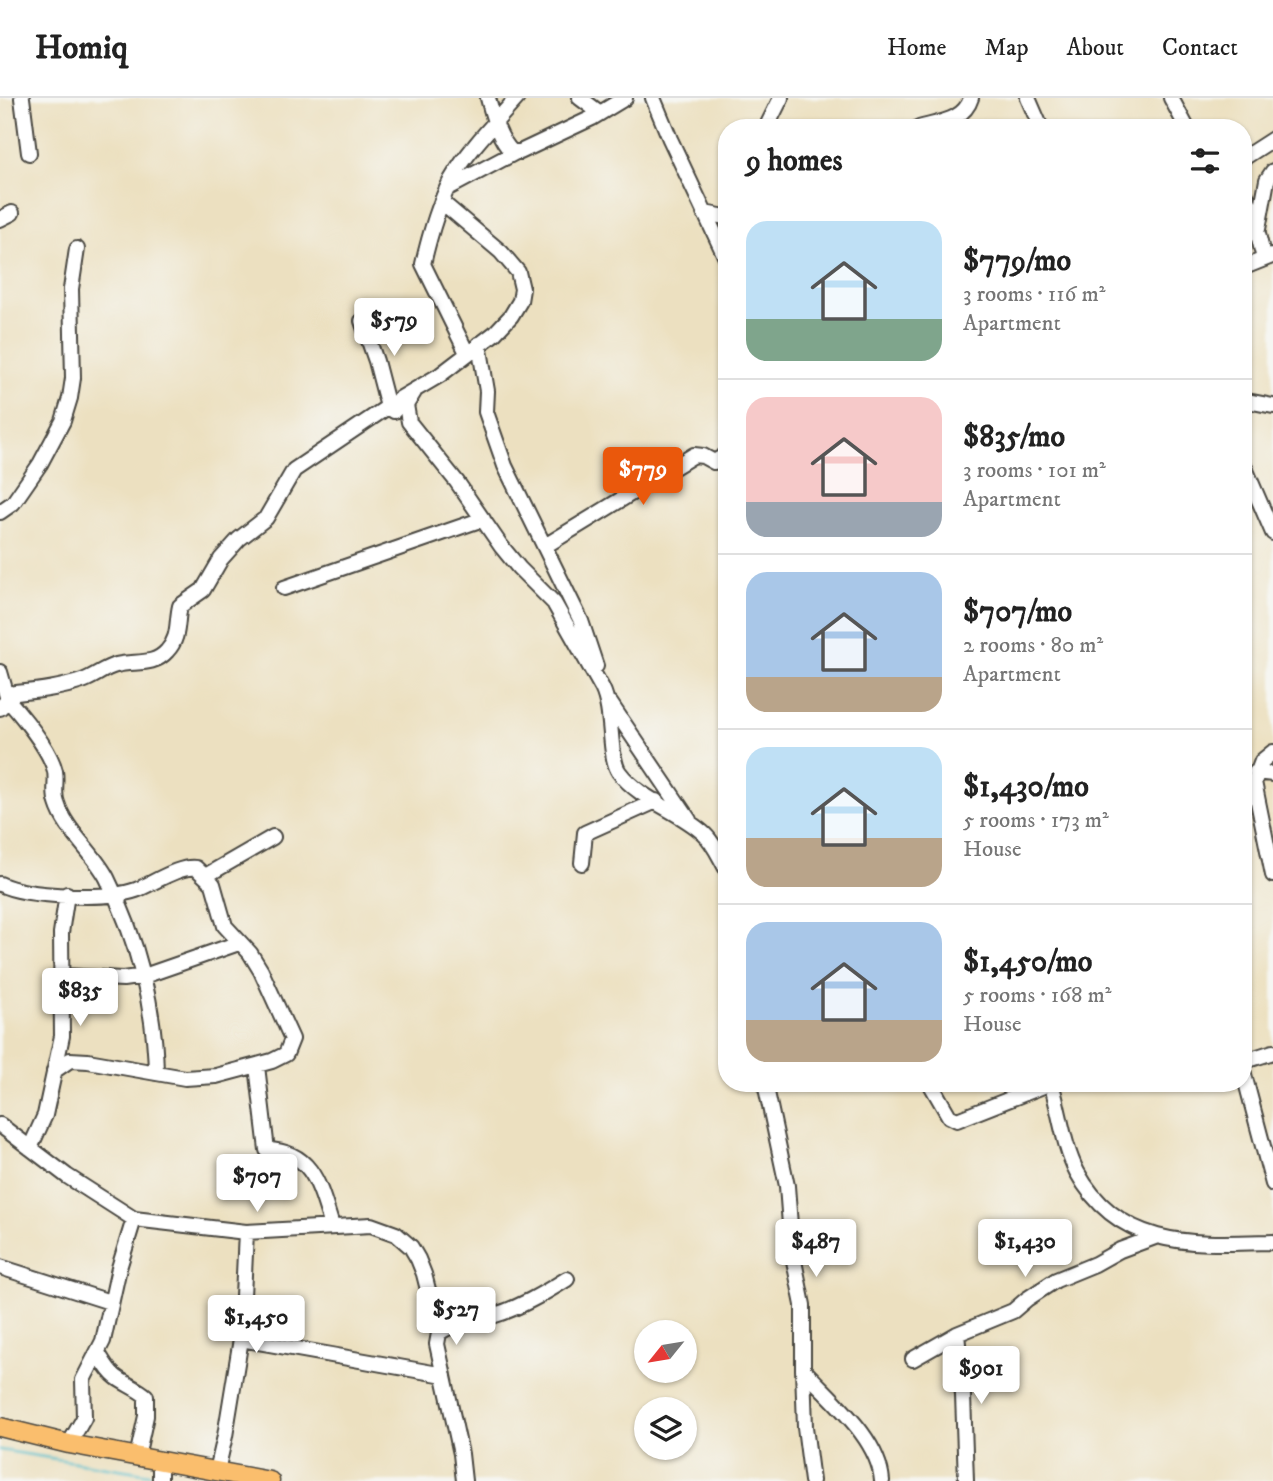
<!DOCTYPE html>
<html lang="en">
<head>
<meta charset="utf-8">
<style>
  body { margin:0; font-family:"IM FELL DW Pica",serif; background:#f2f2f2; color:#222; height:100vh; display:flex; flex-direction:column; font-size:26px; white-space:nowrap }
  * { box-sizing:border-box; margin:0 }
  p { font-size:23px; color:#767676 }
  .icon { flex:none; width:38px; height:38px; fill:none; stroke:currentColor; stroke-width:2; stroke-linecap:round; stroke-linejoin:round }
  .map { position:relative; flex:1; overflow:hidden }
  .side { position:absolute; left:718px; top:21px; width:534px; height:973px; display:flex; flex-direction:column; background:#fff; border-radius:28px; box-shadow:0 2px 5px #0004 }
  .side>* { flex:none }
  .needle { width:46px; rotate:240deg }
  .fabs { position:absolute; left:634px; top:1222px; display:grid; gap:14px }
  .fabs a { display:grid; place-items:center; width:63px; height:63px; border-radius:50%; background:#fff; box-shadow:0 2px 5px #0004; font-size:35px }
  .price { position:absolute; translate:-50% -60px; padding:0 16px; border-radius:7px; background:#fff; color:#222; font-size:23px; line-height:46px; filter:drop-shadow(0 2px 4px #0008) }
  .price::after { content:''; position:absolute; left:50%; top:42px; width:21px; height:16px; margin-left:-10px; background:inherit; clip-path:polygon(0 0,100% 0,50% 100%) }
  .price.on { background:#ea580c; color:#fff }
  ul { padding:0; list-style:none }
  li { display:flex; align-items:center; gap:21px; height:175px; padding:0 28px }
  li+li { border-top:2px solid #e0e0e0 }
  li span { display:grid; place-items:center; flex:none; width:196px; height:140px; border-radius:21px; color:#555 }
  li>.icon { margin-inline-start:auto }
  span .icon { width:84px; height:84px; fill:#fffc; stroke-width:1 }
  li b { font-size:30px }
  h2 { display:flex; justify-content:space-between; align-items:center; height:84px; padding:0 28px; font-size:30px }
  header { display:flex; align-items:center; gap:42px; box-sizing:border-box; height:98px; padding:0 35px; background:#fff; border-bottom:2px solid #e0e0e0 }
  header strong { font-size:33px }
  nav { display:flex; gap:38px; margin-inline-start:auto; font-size:24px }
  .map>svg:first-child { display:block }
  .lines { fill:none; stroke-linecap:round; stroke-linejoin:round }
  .stream { stroke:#50bdca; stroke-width:2.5 }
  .minor-casing { stroke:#484641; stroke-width:18 }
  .major-casing { stroke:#484641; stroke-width:21 }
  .minor { stroke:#fff; stroke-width:14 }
  .major { stroke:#fabe6d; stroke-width:18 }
</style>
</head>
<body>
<header>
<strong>Homiq</strong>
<nav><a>Home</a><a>Map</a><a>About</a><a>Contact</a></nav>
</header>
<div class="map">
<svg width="1273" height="1383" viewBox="0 0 1273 1383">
  <rect width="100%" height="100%" fill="#f6f6f2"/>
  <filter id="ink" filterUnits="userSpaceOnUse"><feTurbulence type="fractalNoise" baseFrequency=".0143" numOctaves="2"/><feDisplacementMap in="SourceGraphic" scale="14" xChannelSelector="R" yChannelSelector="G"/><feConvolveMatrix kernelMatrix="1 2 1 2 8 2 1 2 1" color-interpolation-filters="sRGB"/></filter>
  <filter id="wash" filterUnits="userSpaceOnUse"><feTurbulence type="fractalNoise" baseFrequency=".00686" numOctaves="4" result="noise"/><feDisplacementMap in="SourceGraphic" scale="28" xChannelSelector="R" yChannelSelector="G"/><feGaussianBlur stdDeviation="1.57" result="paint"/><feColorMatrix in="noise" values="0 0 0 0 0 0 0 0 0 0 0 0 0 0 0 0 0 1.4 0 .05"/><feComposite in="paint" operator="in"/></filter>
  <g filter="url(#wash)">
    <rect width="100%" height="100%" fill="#ece0c0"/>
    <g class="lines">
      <!-- stream -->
      <path class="stream" d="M0,1352L156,1377
        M166,1379L190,1383"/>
    </g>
  </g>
  <g filter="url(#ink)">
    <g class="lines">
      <defs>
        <path id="minor" d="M22,0L29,55
          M488,0C493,18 498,40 512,54H520L592,20L625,0
          M580,0L600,15
          M653,0L670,41L726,160
          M1028,0L1041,30
          M1171,0L1187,30
          M766,30L781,0
          M919,30C939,24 964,23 971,0
          M1242,61L1273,41
          M1242,89L1252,111L1264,161
          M448,90L516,54
          M704,115L726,119
          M0,121L12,115
          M1258,131L1267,82L1273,73
          M1242,170L1272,158
          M362,223L376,263L388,309L394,313
          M479,246L487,293L486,314L505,368L581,523L596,568
          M467,255L423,166C429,140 439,106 451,82C468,52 494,26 517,0
          M414,294L406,307L409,324L457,384L501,448L519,470L554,505L602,590C614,614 608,658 619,674C639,701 677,712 702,734C713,743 719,758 726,770
          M1242,302L1273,308
          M1242,363L1273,435
          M0,414L13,405L40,366L63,323L70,300L73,280L71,191L77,151
          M545,448L694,357L703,358L714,364L726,357
          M284,490L483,421
          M0,574L8,602L0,610
          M8,596C33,593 58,591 82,583C94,579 104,570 116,567C134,562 153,569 167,553C180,539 176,525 180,508L203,492L221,461L239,441L266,420L294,372L401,300L440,277L495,235L511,218L520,203L522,191L518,174L501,154L443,105
          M8,602C23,619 50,652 55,673C57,684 53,695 57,705C65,732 94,755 107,780C137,840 155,909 156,975
          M610,605L689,722
          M1273,654L1262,663L1254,684L1273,777
          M1256,674L1273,676
          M582,765L585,735L656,703
          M207,777L273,739
          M0,786C26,799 108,802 136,792C152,786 180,767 196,770L213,786L225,828L250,855L261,873L292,941L286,956L272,963L216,978L185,980L88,963L70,962L54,973
          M62,878L123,881L144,878L239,845
          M1242,964L1273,954
          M257,968L267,1052C314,1053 320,1091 332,1128
          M1242,969L1273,1086
          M765,985L787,1088L792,1153L803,1207V1271L805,1329L812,1383
          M930,985L949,1018L957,1022L1051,985
          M1051,985C1060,1014 1063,1047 1077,1074C1120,1153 1197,1146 1273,1144
          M0,1027L67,1078L134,1121L246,1134L371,1127L396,1136L411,1149L418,1161L424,1176L439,1235
          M30,1050L45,1017L62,938L61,835L67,796
          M0,1169L110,1204
          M957,1236L963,1297L966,1383
          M241,1241L444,1277
          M98,1255C103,1263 108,1273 116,1279C125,1286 137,1290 146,1298V1318L137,1359
          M913,1261L957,1236L1013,1213L1027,1201L1056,1182L1095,1166L1120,1152L1155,1139
          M803,1271C831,1302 879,1340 882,1383
          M69,1346L84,1320L83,1282L103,1243L119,1170L134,1121
          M160,1363V1383
          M217,1373L225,1338L241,1241L246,1134
          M464,1383L461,1356L437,1246L439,1235C454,1224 474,1223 492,1218C519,1210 543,1196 567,1181"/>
        <path id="major" d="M0,1329L69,1346L270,1383"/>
      </defs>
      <!-- minor casing -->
      <use href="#minor" class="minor-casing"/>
      <!-- major casing -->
      <use href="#major" class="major-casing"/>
      <!-- minor -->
      <use href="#minor" class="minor"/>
      <!-- major -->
      <use href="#major" class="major"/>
    </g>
  </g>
</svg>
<div class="fabs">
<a><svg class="needle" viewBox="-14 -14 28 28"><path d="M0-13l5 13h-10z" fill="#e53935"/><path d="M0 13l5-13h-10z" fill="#767676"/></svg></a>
<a><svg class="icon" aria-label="layers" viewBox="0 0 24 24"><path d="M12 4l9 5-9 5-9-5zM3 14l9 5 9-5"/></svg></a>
</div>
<b class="price" style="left:394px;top:260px">$579</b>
<b class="price on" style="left:643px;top:409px">$779</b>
<b class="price" style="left:80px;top:930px">$835</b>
<b class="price" style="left:257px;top:1116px">$707</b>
<b class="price" style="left:816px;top:1181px">$487</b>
<b class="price" style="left:1025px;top:1181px">$1,430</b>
<b class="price" style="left:456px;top:1249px">$527</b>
<b class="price" style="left:256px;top:1257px">$1,450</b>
<b class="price" style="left:981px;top:1308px">$901</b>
<section class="side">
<h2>9 homes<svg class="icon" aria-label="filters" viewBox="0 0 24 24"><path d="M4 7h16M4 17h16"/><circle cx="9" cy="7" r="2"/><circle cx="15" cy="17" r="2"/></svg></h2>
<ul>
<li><span style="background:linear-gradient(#bfe0f5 70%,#7fa58c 0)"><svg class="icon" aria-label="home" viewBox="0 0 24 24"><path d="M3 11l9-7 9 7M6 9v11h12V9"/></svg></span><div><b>$779/mo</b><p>3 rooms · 116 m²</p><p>Apartment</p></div></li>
<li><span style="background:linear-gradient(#f6c9c9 75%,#9aa5b1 0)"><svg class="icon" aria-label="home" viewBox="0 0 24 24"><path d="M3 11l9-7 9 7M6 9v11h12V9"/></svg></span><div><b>$835/mo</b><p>3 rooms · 101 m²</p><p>Apartment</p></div></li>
<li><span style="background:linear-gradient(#a9c7e8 75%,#b9a48a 0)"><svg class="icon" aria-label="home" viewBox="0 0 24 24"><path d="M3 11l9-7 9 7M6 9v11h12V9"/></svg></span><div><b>$707/mo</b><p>2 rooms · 80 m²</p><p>Apartment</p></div></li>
<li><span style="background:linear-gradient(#bfe0f5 65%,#b9a48a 0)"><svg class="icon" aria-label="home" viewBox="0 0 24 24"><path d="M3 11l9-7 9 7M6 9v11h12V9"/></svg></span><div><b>$1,430/mo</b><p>5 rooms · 173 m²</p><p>House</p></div></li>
<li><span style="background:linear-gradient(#a9c7e8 70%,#b9a48a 0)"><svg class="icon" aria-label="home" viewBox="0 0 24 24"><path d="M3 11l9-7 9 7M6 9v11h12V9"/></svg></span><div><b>$1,450/mo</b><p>5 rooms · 168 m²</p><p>House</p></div></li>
</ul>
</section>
</div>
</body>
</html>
